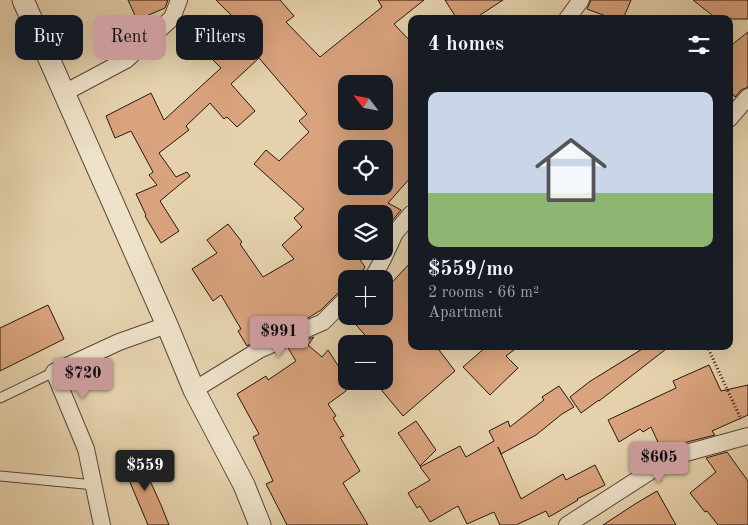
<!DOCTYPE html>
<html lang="en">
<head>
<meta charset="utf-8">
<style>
  body { margin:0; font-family:"Old Standard TT",serif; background:#20242c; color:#f1f3f6; height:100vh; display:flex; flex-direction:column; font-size:19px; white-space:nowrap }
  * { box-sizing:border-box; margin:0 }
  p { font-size:16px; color:#9ea1a6 }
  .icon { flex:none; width:28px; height:28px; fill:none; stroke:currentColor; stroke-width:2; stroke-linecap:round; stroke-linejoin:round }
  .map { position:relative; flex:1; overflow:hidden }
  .details { position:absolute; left:408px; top:15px; width:325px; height:335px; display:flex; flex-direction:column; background:#171b24; border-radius:10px; box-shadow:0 5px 20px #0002 }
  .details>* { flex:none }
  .top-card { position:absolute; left:15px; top:15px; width:318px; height:45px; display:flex; gap:10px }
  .needle { width:32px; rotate:302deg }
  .fabs { position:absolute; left:338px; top:75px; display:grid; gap:10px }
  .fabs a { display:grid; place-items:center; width:55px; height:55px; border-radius:10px; background:#171b24; box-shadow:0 5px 20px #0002; font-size:25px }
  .price { position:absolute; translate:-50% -42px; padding:0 11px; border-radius:5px; background:#c59692; color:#111; font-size:16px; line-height:32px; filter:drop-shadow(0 1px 2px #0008) }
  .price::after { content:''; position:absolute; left:50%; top:30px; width:15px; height:11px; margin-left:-8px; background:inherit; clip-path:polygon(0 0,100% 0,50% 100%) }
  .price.active { background:#222; color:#fff }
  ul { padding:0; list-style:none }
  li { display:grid; align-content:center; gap:10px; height:265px; padding:0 20px }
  li span { display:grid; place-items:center; height:155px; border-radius:10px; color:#555 }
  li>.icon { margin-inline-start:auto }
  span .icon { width:90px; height:90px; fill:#fffc; stroke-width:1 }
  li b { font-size:21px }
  h2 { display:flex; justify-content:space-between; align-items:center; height:60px; padding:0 20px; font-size:21px }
  .chip { padding:0 18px; border-radius:10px; background:#171b24; box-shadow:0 5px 20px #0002; font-size:18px; line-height:45px }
  .chip.active { background:#c59692; color:#111 }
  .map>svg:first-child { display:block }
  .building { fill:#d9a37d; stroke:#281711; fill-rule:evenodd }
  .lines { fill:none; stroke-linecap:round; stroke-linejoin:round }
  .service-casing { stroke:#574638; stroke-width:11 }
  .minor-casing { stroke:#574638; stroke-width:18 }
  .tertiary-casing { stroke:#574638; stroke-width:23 }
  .path { stroke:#281711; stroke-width:3; stroke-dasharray:1 2.5; stroke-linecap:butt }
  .service { stroke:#eee2ca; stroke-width:9 }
  .minor { stroke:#eee2ca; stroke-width:16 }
  .tertiary { stroke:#eee2ca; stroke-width:21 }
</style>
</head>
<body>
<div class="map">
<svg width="748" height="525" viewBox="0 0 748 525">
  <rect width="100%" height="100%" fill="#e5d2ad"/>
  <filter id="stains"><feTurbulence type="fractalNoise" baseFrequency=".004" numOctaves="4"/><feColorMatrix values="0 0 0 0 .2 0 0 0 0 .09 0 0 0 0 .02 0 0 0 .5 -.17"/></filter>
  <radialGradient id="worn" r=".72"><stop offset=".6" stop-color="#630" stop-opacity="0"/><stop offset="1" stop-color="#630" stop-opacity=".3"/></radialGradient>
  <!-- building -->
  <path class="building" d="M128,0H168L165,8L137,20Z
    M216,0H280L294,16L286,22L320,57L382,7L378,0H424L394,24L411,42V177L388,203L401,210L387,227L384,234V214H346V251H354L365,267L357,279H346V289L339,292L321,310L308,318L276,332L275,330L247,346L238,331L241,329L221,295L213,301L192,269L217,253L207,240L228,224L242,242L240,244L263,277L294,259L282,245L302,227L294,218L304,209L254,164L266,150L279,161L309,132L299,121L307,114L259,58L231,84L255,111L237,127L227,117L224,119L210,103L186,126L189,130L159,153L176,177L187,172L190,176L160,201L179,231L161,243L145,216L146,215L136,194L157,185L149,175L153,172L131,131L115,138L106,116L151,93L164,120L221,68L212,59L238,35L229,25L236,20ZM346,84H384V121H346ZM346,149H384V186H346Z
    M445,0H503L474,19H457Z
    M591,0H631L623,19H614L587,9Z
    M693,0H748V19H717Z
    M748,32V87L741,90L735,97L729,89V47Z
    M411,262V346H436L455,371L403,416L374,381H384V344H373L348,316H384V291Z
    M48,305L64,339L0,371V328Z
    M314,337L308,345L322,357L328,350L346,378V391L328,404L336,416L333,418L344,436L340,437L360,471L343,483L368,525H287L266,484L273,481L253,437L259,434L237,394L266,376L268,380L296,361L288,348Z
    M487,346H519L506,356L518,368L490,395L463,367Z
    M647,346H670L599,401V400L581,413L570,397L589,382Z
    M709,365L721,391L748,385V415L712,431L715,435L683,443L663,453L651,427L643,432L640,429L619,442L608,420L676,388L673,381Z
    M559,386L574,407L562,414L536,435L501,454L498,447L521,499L563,474L566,480L595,465L605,485L577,499L578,500L549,517L546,511L516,525H500L494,512L467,524L458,506L430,522L420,506L417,508L408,493L430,480L420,467L460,446L466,457L494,441L489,431L508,421L510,427L544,400L542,397Z
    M416,421L436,450L420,466L398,433Z
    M727,452L748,481V525H718L707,511L705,512L690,493L716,472L706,458Z
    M138,454L161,505L169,525H148L121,461Z
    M657,491L676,525H603L635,504Z"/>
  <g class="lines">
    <defs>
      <path id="service" d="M0,398L54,372
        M0,476L95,485"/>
      <path id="minor" d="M567,19L581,0
        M64,93L126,60L172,18L179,0
        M729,119L748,97
        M372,279L383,259L395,233L411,214
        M194,390L259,350L323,322L346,299
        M102,525L86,449L54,372L119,342L167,325
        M567,525L657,467L686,453L748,436"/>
      <path id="tertiary" d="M23,0L167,325L194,390L244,485L260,525"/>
    </defs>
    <!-- service casing -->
    <use href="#service" class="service-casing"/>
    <!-- minor casing -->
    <use href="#minor" class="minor-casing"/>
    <!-- tertiary casing -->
    <use href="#tertiary" class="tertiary-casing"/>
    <!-- path -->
    <path class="path" d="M707,346L741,419"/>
    <!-- service -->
    <use href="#service" class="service"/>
    <!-- minor -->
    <use href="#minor" class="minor"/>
    <!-- tertiary -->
    <use href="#tertiary" class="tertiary"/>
  </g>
  <rect width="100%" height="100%" filter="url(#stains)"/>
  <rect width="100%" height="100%" fill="url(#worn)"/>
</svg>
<div class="fabs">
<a><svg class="needle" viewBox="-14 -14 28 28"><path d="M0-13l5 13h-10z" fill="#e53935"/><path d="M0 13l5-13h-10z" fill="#9ea1a6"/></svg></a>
<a><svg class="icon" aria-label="locate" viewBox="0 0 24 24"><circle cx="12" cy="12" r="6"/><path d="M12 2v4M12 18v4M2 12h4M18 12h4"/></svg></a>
<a><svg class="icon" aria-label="layers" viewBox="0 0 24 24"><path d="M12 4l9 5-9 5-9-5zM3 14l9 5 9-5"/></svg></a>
<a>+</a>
<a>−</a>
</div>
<b class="price" style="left:279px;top:358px">$991</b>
<b class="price" style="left:83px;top:400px">$720</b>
<b class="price" style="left:659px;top:484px">$605</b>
<b class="price active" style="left:145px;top:492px">$559</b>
<div class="top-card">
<a class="chip">Buy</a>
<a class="chip active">Rent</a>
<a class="chip">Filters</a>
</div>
<section class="details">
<h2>4 homes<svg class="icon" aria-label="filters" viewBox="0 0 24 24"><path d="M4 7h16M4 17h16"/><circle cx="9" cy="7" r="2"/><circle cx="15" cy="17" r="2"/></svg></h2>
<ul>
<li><span style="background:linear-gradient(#c9d6e8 65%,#8fb573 0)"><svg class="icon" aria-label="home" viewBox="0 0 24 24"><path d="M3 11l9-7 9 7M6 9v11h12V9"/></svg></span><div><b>$559/mo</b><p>2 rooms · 66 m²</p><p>Apartment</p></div></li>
</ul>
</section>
</div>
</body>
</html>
